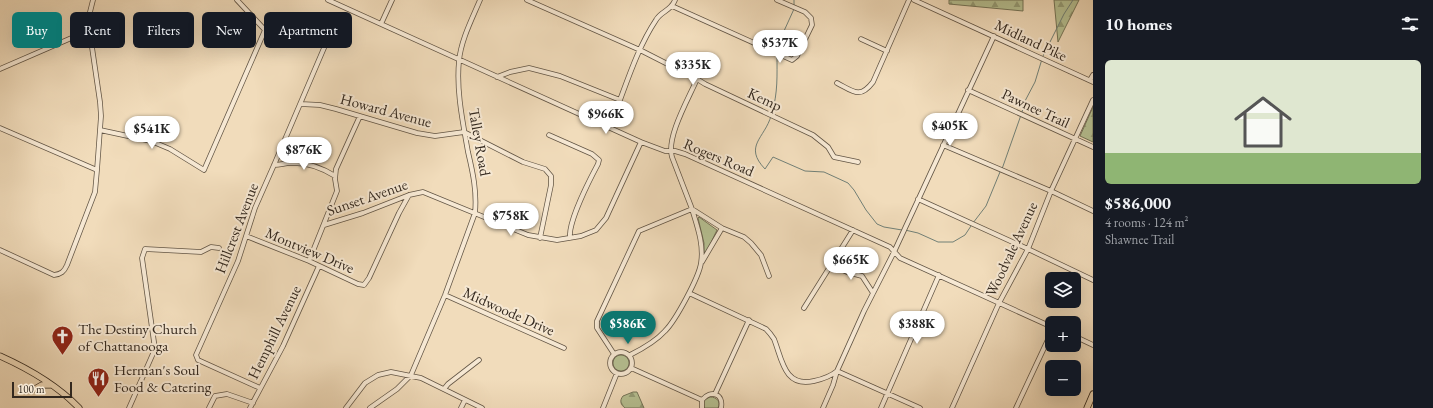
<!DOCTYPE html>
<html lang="en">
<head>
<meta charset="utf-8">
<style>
  body { margin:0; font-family:"EB Garamond",serif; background:#242831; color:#f1f3f6; height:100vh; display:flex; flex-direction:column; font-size:15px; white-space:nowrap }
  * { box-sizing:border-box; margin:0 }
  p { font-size:13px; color:#9ea1a6 }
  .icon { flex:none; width:22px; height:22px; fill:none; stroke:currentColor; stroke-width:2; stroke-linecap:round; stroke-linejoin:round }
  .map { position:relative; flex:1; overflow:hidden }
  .drawer { display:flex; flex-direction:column; background:#171b24; width:340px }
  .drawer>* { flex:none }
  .guide { position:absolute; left:12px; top:12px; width:380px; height:36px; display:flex; gap:8px }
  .fabs { position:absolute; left:1045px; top:272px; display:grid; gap:8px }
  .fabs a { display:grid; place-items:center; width:36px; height:36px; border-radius:6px; background:#171b24; box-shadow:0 4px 16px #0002; font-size:20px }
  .scale { position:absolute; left:12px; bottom:10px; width:60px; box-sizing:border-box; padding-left:4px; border:2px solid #33281e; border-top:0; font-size:11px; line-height:14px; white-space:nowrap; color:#33281e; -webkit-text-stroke:3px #f6e8d3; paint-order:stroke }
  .price { position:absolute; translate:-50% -34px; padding:0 9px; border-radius:14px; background:#fff; color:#222; font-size:13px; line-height:26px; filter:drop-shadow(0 1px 2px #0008) }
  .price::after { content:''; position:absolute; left:50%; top:24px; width:12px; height:9px; margin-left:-6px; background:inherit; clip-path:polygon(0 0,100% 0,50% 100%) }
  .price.selected { background:#0f766e; color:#fff }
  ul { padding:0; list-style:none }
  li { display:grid; align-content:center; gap:8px; height:212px; padding:0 12px }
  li+li { border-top:1px solid #363941 }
  li span { display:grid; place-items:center; height:124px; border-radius:6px; color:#555 }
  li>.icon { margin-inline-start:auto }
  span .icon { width:72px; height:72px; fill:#fffc; stroke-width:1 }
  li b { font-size:17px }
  h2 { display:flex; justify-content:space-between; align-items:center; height:48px; padding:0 12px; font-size:17px }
  .chip { padding:0 14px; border-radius:6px; background:#171b24; box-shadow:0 4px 16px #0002; font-size:14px; line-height:36px }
  .chip.selected { background:#0f766e; color:#fff }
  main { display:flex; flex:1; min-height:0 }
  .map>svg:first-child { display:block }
  .green { fill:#b6c193; stroke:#747458 }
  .forest { fill:url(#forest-firs); stroke:#747458 }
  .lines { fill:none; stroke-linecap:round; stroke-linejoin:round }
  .stream { stroke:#718077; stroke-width:1 }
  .minor-casing { stroke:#625545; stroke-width:5.5 }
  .major-casing { stroke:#33281e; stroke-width:7 }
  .minor { stroke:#f6e8d3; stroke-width:4 }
  .major { stroke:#f1dcbb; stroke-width:5.5 }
  .labels { text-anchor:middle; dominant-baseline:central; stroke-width:4; stroke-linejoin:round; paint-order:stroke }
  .street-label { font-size:15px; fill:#33281e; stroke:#f6e8d3 }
  .poi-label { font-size:15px; fill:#33281e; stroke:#f6e8d3; text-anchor:start }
</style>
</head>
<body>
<main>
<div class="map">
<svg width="1093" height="408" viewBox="0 0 1093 408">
  <defs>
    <pattern id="forest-firs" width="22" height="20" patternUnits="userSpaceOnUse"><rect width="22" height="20" fill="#b6c193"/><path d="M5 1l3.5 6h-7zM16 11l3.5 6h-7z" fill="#959d77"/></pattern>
  </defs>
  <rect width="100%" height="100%" fill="#f1dcbb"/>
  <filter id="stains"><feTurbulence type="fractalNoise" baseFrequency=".005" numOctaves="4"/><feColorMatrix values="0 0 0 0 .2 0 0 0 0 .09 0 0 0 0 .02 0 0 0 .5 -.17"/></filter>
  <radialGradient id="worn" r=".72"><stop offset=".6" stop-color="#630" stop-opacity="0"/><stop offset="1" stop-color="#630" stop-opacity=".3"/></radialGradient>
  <!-- green -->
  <path class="green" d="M699,217L717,230L706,253L704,252V243L698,218Z
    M613 363a8 8 0 1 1 16 0a8 8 0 1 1-16 0Z
    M710,397C717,397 721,402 718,408H704L703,404L704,400Z"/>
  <!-- forest -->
  <path class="forest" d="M949,0H1023V11L949,4Z
    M1054,0H1079L1058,42Z
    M1093,107V142L1080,136Z
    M633,392H637L644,408H625C621,405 619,401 623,396Z"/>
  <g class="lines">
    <!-- stream -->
    <path class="stream" d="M794,0V5
      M777,52L784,31L794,9
      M1043,56L1064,14L1073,0
      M1022,112L1025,101L1035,82L1042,59
      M772,113C778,92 777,76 777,55
      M771,116C765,138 743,146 765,169L773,157L805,171L824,172L848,183L854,190L866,210L877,224L884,227L902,230
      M1002,169L1021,115
      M973,223L986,206L1000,172
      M905,230L918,233L938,242H953L965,235L971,226"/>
    <defs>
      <path id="minor" d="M328,0L641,142L665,151H675L685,154L890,247L900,258L1052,327
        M527,0L640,50L697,79L705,84L813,135L828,147L834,157L858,162
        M914,0L1093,82
        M672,6L792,60L797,56L812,25L811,18L805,12L777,0
        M381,24L392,0
        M861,39L887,51
        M0,69L76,36L88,20L93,0
        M497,77L510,72L529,68L560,76L620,100C630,73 640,44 656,20C661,11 671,11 675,0
        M697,79C689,98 666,137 672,157L692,209L722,228L744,237L751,243L761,255L769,276
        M1090,80L1093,75
        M837,83C854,92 860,99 873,82L909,0
        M968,90L1093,147
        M301,104L320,105L336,109L417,133L435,136L464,132L523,162L545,169L551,176V185L540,238
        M0,128L97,170
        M100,130L151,141L170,149L204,170L265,30L237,0
        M549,135L592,154L599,160L598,164C590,179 568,222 570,238
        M943,145L1051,191L1093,211
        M274,165C280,165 285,163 290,163C307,162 321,167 335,176
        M918,199L1028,249L1093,280
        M324,225L363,213L409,195L423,192L528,235L557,240L581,236L596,230L606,218L641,142
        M246,236L309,261L358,284L364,285L369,278L399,213L409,195
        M0,250L54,275C61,274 64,272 67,265L95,192L97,170L101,116L100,102L88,20
        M309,261L337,191L335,179L336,169L360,116
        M702,262L722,228
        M831,265L847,272L862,276L873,293
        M689,293L766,329C769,332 772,336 774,339C782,359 784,388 814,381C823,379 830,377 837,371L920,408
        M445,295L564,348
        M804,308L853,230
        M1074,336L1093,345
        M610 363a11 11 0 1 1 22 0a11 11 0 1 1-22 0Z
        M614,354L597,328V321L639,231L692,209C697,226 704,244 701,263C699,277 676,320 665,331C656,341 642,349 630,355
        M631,368L702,400
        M260,388L198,360L196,355L238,261L255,208L274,165L327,41
        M444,389L448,384L479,360
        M715,394L749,320
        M129,408L155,349L142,258L145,249L201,252L211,247L219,248
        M209,408L215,396L227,394L253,403
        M250,408L283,346L319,266
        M346,408L365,383L378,375L391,372L421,378L482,408
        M370,408L397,389L411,375L445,295L475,213C477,192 473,173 468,152C463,123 456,91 459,61C461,40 472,19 480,0
        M461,408L465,400
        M603,408L617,373
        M702,408V400C711,389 724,394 721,408
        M823,408L833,385L837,371L864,311L894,252L994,36
        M881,408L939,275
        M952,408L999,303L1028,249L1051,191L1093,100
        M1016,408L1052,331"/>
      <path id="major" d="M0,356C29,369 57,385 79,408
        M35,389L42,385H51
        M1087,408L1093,394"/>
    </defs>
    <!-- minor casing -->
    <use href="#minor" class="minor-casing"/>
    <!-- major casing -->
    <use href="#major" class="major-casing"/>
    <!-- minor -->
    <use href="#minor" class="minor"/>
    <!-- major -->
    <use href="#major" class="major"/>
  </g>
  <!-- icons -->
  <defs>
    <symbol id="church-pin" viewBox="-11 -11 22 30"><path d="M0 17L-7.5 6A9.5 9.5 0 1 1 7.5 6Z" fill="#8f2418" stroke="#f6e8d3"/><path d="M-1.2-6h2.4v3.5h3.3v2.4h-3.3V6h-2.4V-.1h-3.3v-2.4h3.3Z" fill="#fff"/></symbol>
    <symbol id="restaurant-pin" viewBox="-11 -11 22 30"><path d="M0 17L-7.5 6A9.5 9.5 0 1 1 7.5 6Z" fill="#8f2418" stroke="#f6e8d3"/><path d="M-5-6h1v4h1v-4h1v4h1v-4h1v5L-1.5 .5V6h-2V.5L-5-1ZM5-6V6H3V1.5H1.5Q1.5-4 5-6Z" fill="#fff"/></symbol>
  </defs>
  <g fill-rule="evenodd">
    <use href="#church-pin" x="50" y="324" width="25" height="34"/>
    <use href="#restaurant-pin" x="86" y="366" width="25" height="34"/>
  </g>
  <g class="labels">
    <!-- street labels -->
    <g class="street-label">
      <text transform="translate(1031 40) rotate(25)">Midland Pike</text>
      <text transform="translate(765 99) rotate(25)">Kemp</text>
      <text transform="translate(1036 108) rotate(25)">Pawnee Trail</text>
      <text transform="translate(386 110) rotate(15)">Howard Avenue</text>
      <text transform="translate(480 142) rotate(80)">Talley Road</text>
      <text transform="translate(719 157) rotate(23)">Rogers Road</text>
      <text transform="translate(367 197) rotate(-19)">Sunset Avenue</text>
      <text transform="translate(236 228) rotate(-69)">Hillcrest Avenue</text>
      <text transform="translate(1011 249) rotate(-65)">Woodvale Avenue</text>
      <text transform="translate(310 250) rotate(23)">Montview Drive</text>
      <text transform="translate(509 311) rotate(24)">Midwoode Drive</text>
      <text transform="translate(274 332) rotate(-64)">Hemphill Avenue</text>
    </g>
    <!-- poi labels -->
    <g class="poi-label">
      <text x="78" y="328">The Destiny Church<tspan x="78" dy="17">of Chattanooga</tspan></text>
      <text x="114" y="369">Herman's Soul<tspan x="114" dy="17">Food &amp; Catering</tspan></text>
    </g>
  </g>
  <rect width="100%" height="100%" filter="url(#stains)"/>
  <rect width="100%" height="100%" fill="url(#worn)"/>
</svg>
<div class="fabs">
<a><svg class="icon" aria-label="layers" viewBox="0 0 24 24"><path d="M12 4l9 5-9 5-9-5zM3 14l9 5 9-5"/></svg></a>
<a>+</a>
<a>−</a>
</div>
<div class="scale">100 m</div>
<b class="price" style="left:780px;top:64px">$537K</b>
<b class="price" style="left:693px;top:86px">$335K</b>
<b class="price" style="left:606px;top:135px">$966K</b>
<b class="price" style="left:950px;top:147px">$405K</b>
<b class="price" style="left:152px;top:150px">$541K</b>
<b class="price" style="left:304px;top:171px">$876K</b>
<b class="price" style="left:511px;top:237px">$758K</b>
<b class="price" style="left:851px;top:281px">$665K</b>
<b class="price selected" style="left:628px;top:345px">$586K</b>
<b class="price" style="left:917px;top:345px">$388K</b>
<div class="guide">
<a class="chip selected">Buy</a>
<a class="chip">Rent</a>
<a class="chip">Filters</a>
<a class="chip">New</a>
<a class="chip">Apartment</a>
</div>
</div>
<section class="drawer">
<h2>10 homes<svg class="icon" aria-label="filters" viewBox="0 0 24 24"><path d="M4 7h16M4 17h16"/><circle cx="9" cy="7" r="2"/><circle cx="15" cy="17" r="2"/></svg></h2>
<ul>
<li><span style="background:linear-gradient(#dfe7d0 75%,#8fb573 0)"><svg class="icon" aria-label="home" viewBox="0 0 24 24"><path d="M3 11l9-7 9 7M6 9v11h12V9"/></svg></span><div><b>$586,000</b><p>4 rooms · 124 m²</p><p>Shawnee Trail</p></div></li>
</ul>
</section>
</main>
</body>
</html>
